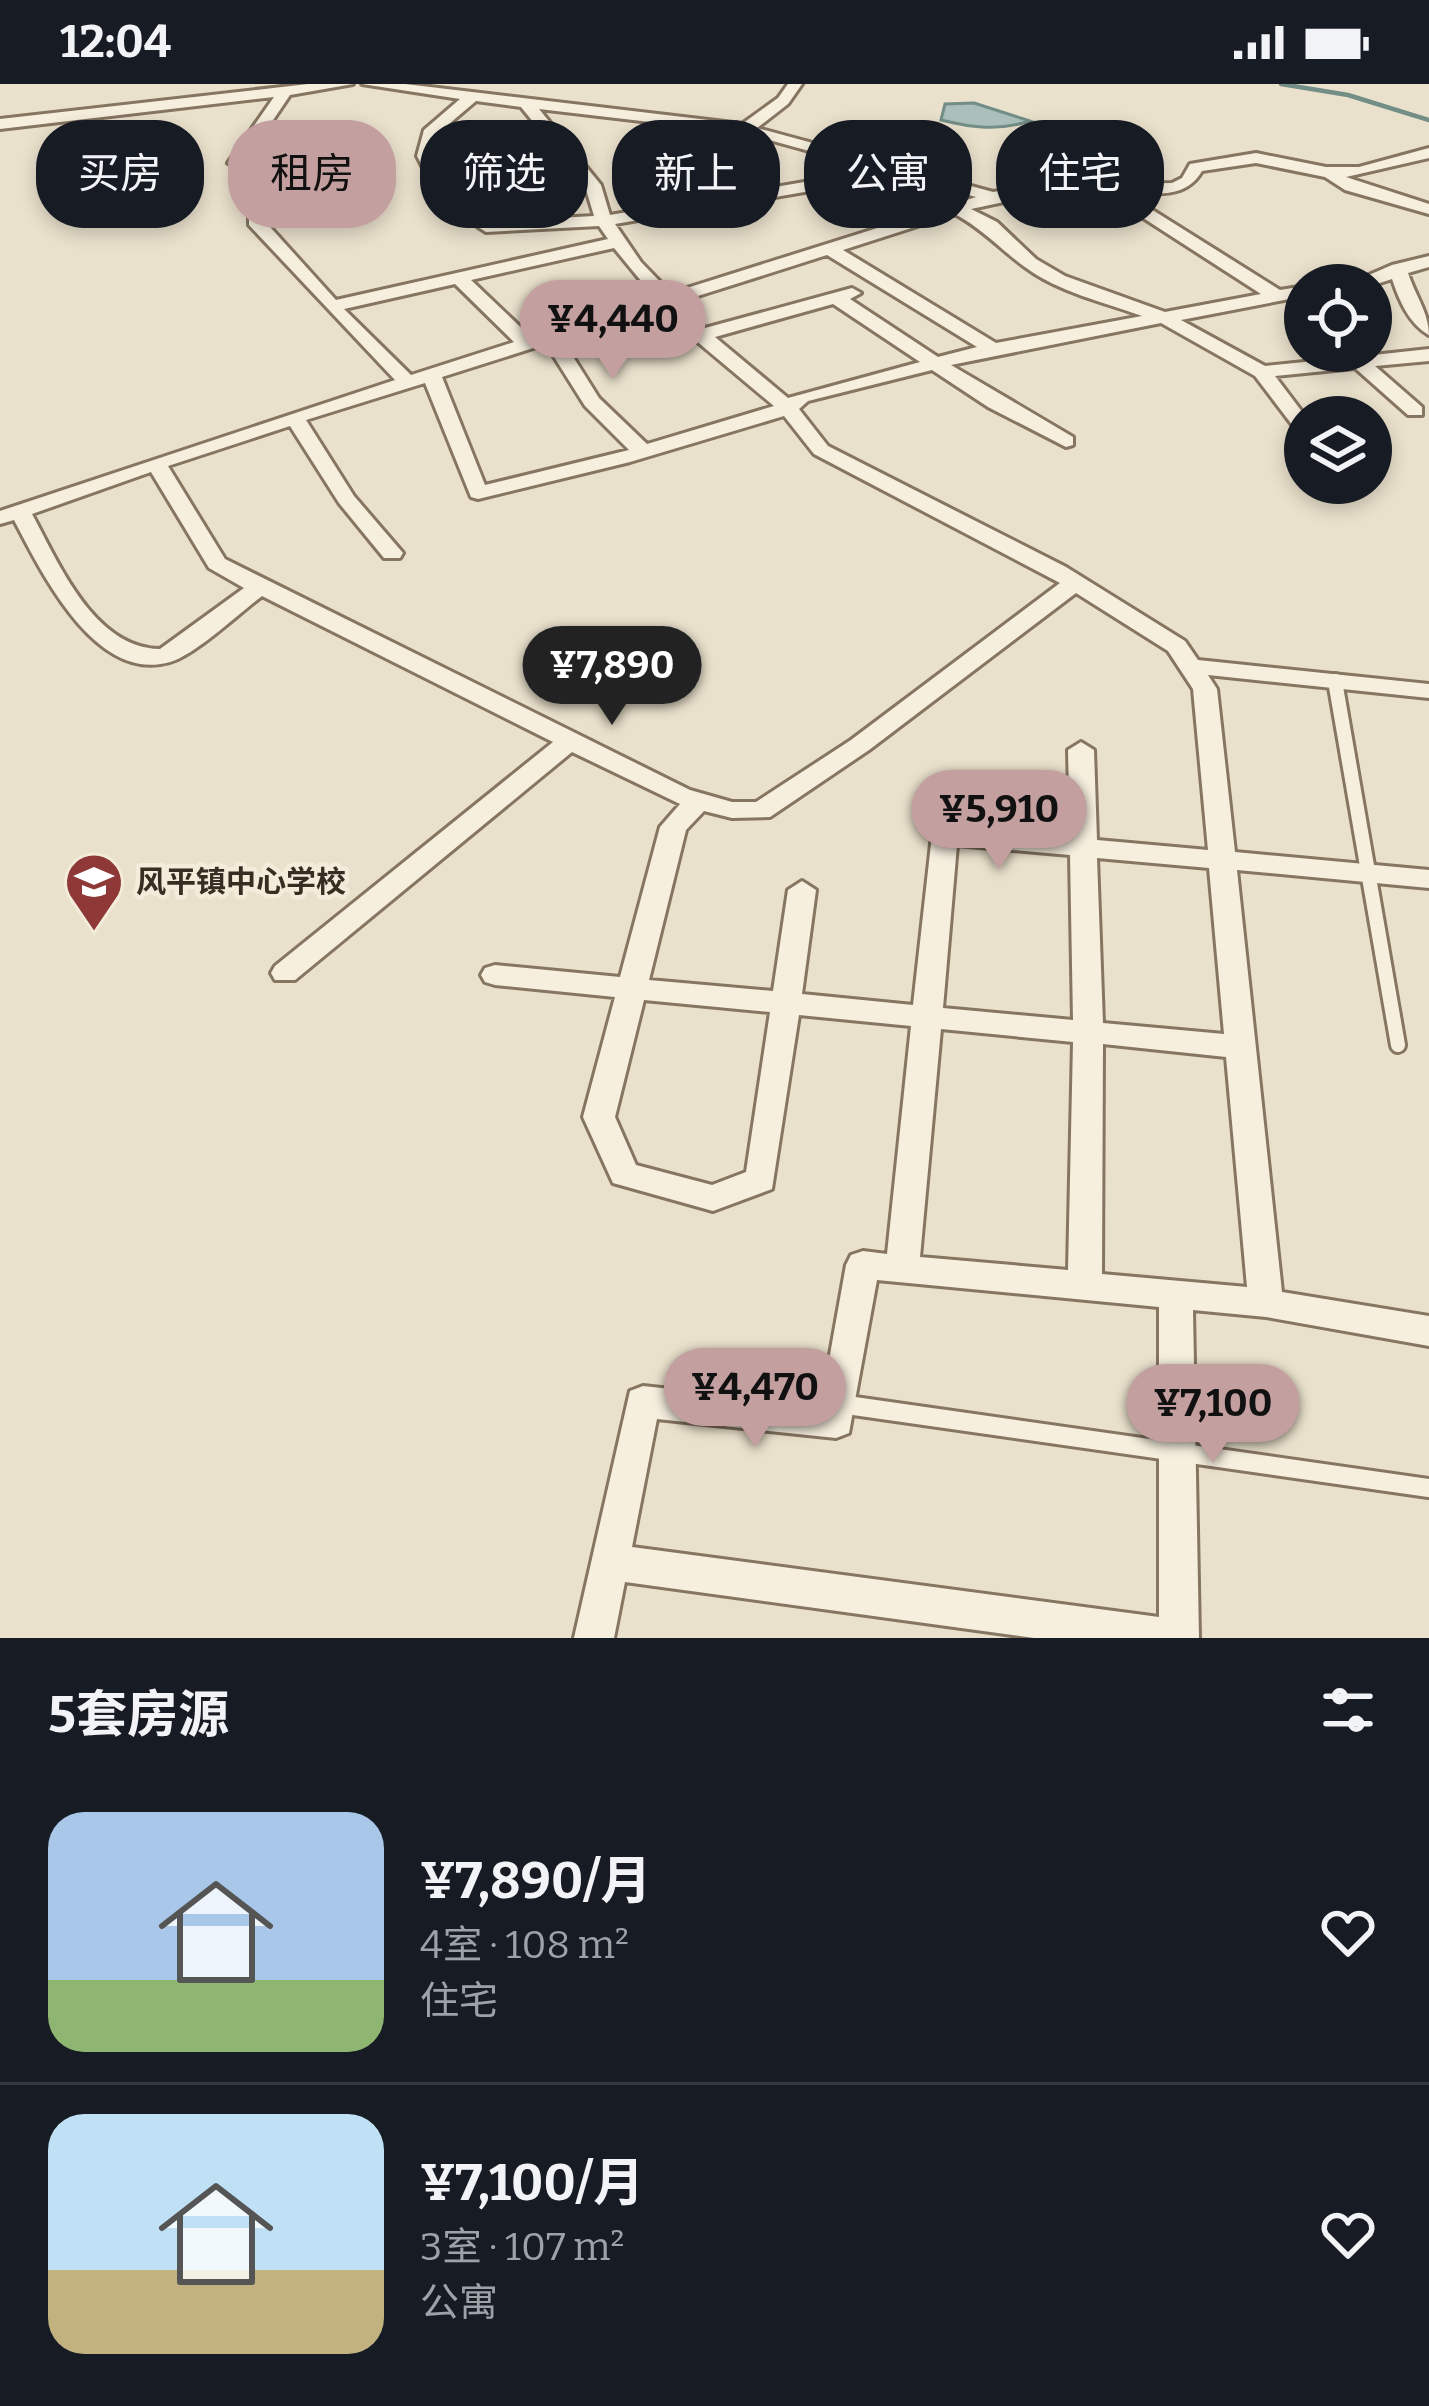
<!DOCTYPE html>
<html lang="zh">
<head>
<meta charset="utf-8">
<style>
  body { margin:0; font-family:Bitter,"Noto Sans SC",serif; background:#242831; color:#f1f3f6; height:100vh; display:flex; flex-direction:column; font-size:45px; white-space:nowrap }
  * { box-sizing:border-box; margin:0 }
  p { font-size:39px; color:#9ea1a6 }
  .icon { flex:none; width:66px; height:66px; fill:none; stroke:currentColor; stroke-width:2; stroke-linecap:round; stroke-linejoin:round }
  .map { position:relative; height:1554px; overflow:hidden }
  .drawer { display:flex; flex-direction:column; background:#171b24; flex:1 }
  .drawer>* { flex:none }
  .hud { position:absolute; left:36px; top:36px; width:1359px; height:108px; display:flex; gap:24px }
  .tools { position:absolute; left:1284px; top:180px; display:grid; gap:24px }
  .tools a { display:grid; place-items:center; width:108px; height:108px; border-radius:50%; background:#171b24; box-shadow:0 6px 18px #0003; font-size:60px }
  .price { position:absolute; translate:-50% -102px; padding:0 27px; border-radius:42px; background:#c49fa0; color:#111; font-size:39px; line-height:78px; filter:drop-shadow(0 3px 6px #0008) }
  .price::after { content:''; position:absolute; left:50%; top:72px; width:36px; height:27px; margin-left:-18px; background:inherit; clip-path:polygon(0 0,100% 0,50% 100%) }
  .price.selected { background:#222; color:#fff }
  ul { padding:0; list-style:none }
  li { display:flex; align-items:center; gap:36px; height:300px; padding:0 48px }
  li+li { border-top:3px solid #363941 }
  li span { display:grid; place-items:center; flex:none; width:336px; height:240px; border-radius:36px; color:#555 }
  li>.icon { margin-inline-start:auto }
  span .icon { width:144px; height:144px; fill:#fffc; stroke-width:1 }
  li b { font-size:51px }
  h2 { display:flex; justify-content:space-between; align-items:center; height:144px; padding:0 48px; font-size:51px }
  .tag { padding:0 42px; border-radius:48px; background:#171b24; box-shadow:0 6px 18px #0003; font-size:42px; line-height:108px }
  .tag.selected { background:#c49fa0; color:#111 }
  .status { display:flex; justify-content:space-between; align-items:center; height:84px; padding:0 60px; background:#171b24; direction:ltr }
  .status svg { height:33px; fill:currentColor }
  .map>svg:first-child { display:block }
  .water { fill:#abc0ba; stroke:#728e87; stroke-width:3 }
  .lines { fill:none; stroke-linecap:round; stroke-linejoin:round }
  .stream { stroke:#728e87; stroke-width:4.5 }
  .service-far1-casing { stroke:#867561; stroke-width:20 }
  .service-casing { stroke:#867561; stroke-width:24 }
  .minor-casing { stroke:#867561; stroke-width:6 }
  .service-far1 { stroke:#f6efde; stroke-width:14 }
  .service { stroke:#f6efde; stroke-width:18 }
  .minor { fill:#f6efde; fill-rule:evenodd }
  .labels { text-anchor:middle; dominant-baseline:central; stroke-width:9; stroke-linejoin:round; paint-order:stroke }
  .poi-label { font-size:30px; font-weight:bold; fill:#382d23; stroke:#f3ecda; text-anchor:start }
</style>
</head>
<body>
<div class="status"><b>12:04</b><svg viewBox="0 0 49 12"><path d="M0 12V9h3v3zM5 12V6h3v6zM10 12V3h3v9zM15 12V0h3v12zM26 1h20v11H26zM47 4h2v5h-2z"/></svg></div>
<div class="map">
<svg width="1429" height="1554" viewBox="0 0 1429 1554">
  <rect width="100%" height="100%" fill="#eae1cc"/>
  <!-- water -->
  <path class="water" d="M974,19L1030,37C998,47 973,44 941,36L945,20Z"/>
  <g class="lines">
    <!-- stream -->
    <path class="stream" d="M1281,0L1348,11L1429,36"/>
    <defs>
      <path id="service-far1" d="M1335,597L1398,961"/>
      <path id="service" d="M840,1320L1429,1404"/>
      <path id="minor" d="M308,0H353L290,11L242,82L236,84L228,79L274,13L0,45V35Z
        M362,0H405L742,40L778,14L788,0H802L788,20L757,44L993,108L1037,101L1172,99L1182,94L1190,80L1256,69L1326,83H1359L1429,64V74L1346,93L1429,120V130L1345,106L1325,93L1256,79L1202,87C1186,115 1156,109 1127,110L1280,206L1305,202V212L1181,236L1265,282L1343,274V267H1358L1364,272L1429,265V277L1375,282L1422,323V331H1408L1355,284L1275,292L1306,333L1305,343L1293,342L1255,292L1161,239L951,281L1073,353V361L1066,363L988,323L932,286L808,317L799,325L828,362L1066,483L1185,557L1198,576L1429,600V614L1208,591L1217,605L1235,768L1429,786V804L1237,786L1282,1208L1429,1232V1262L1266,1233L1193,1226L1199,1554H1034L625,1498L614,1554H574L630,1307L643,1302L821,1321L846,1181L851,1171L863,1167L887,1170L911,942L799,931L772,1105L713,1127L613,1099L583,1033L615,913L495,901L485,898L481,891L485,884L495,881L620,893L660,743L680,720L572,668L295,896H275L271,889L275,882L553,658L262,512C238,530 196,570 170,578C95,600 41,487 14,436L0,440V427L395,296L249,141V133H261L336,216L608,155L599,142L486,148L478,143L486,138L594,132L585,102L521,23L476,17L436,51L433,72L455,115L447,120L439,115L417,72L424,46L460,15ZM539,25L744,49L889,89L864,96H816L610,131L601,101ZM907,94L976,113L671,209L641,178L615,140L816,106H865ZM1106,110L1261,210L1165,228L1065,192L1036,175L997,138L971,125L1037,111ZM955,130C983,145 1000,165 1025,183C1058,208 1104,218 1142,232L996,259L843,166ZM614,164L655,214L531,253L471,196ZM827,171L977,263L938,273L850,215L861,209L852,204L705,244L679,218ZM455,200L514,258L411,291L344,225ZM833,220L920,278L788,314L715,253ZM664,223L694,255L774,322L647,360L599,314L562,255ZM546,260L585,322L629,366L485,401L442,293ZM425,299L471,413L478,415L630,378L784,332L814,370L1060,499L851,656L756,718H732L690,706L225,475L168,382L290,342L339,419L384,474H400L403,469L354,412L306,336ZM151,388L209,484L244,504L160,565C94,564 59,480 32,430ZM1076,509L1168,567L1193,605L1208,766L1097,756L1094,666L1081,658L1068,666L1070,754L945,742L932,751L913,921L802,910L816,806L802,797L788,806L773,907L649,896L686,746L704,727L732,734L770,733L869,666ZM957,761L1070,771L1073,936L943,924ZM1097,774L1209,784L1224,950L1103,939ZM644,916L770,928L746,1088L712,1101L636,1081L615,1033ZM941,945L1073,958L1068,1186L920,1173ZM1103,960L1226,973L1247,1203L1102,1190ZM877,1196L1159,1223V1533L632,1463L657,1335L836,1354L849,1349Z
        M1429,172V183L1408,189C1415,211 1429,229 1429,251C1409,240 1399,216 1392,195L1371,202L1346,201L1392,181Z"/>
    </defs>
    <!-- service-far1 casing -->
    <use href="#service-far1" class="service-far1-casing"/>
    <!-- service casing -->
    <use href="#service" class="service-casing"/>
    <!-- minor casing -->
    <use href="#minor" class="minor-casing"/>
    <!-- service-far1 -->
    <use href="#service-far1" class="service-far1"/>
    <!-- service -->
    <use href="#service" class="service"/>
    <!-- minor -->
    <use href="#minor" class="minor"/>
  </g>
  <!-- icons -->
  <defs>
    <symbol id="school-pin" viewBox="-11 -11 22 30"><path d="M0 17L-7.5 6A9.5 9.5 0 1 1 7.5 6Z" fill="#8e3838" stroke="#f3ecda"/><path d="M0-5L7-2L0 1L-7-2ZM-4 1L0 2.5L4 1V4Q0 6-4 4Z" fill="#fff"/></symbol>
  </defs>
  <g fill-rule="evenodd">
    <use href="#school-pin" x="61" y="765" width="66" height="90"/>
  </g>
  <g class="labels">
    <!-- poi labels -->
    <g class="poi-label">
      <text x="136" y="798">风平镇中心学校</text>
    </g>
  </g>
</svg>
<div class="tools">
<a><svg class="icon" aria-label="locate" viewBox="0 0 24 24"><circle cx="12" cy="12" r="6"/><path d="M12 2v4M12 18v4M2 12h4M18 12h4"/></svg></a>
<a><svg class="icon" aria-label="layers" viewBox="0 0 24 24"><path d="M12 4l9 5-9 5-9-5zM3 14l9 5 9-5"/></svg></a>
</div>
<b class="price" style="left:613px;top:298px">¥4,440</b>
<b class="price selected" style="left:612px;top:644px">¥7,890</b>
<b class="price" style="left:999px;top:788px">¥5,910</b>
<b class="price" style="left:755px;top:1366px">¥4,470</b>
<b class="price" style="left:1213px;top:1382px">¥7,100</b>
<div class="hud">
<a class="tag">买房</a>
<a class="tag selected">租房</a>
<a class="tag">筛选</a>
<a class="tag">新上</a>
<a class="tag">公寓</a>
<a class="tag">住宅</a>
</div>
</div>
<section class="drawer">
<h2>5套房源<svg class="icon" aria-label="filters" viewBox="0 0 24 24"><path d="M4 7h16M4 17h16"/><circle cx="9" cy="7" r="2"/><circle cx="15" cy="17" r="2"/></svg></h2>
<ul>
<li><span style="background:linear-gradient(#a9c7e8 70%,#8fb573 0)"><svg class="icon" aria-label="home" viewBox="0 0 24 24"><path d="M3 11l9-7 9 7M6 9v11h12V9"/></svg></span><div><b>¥7,890/月</b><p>4室 · 108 m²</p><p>住宅</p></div><svg class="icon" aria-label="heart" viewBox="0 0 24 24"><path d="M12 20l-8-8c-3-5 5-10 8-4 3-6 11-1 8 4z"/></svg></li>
<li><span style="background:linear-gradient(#bfe0f5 65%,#c2b280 0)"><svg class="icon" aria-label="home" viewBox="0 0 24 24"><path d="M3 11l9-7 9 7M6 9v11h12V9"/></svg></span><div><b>¥7,100/月</b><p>3室 · 107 m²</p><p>公寓</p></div><svg class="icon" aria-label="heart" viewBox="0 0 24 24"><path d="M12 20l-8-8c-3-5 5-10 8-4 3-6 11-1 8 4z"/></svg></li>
</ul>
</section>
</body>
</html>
